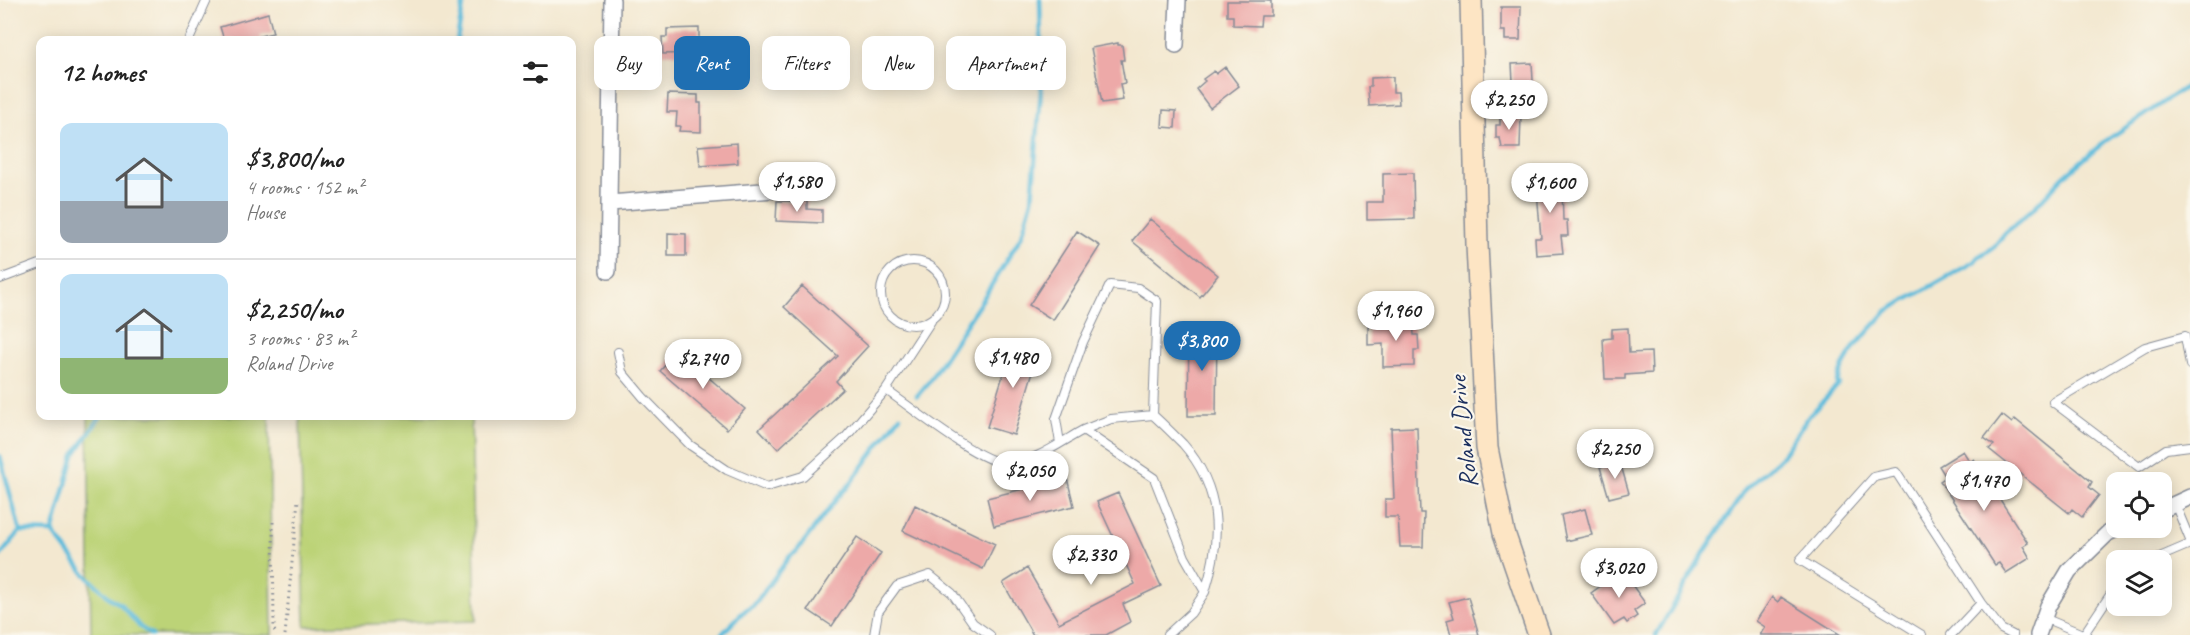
<!DOCTYPE html>
<html lang="en">
<head>
<meta charset="utf-8">
<style>
  body { margin:0; font-family:Caveat,sans-serif; background:#f2f2f2; color:#222; height:100vh; display:flex; flex-direction:column; font-size:22px; white-space:nowrap }
  * { box-sizing:border-box; margin:0 }
  p { font-size:20px; color:#767676 }
  .icon { flex:none; width:33px; height:33px; fill:none; stroke:currentColor; stroke-width:2; stroke-linecap:round; stroke-linejoin:round }
  .map { position:relative; flex:1; overflow:hidden }
  .sheet { position:absolute; left:36px; top:36px; width:540px; height:384px; display:flex; flex-direction:column; background:#fff; border-radius:12px; box-shadow:0 3px 15px #0003 }
  .sheet>* { flex:none }
  .hud { position:absolute; left:594px; top:36px; width:570px; height:54px; display:flex; gap:12px }
  .controls { position:absolute; left:2106px; top:472px; display:grid; gap:12px }
  .controls a { display:grid; place-items:center; width:66px; height:66px; border-radius:12px; background:#fff; box-shadow:0 3px 15px #0003; font-size:30px }
  .price { position:absolute; translate:-50% -51px; padding:0 14px; border-radius:21px; background:#fff; color:#222; font-size:20px; line-height:39px; filter:drop-shadow(0 2px 3px #0008) }
  .price::after { content:''; position:absolute; left:50%; top:36px; width:18px; height:14px; margin-left:-9px; background:inherit; clip-path:polygon(0 0,100% 0,50% 100%) }
  .price.active { background:#1f6fb2; color:#fff }
  ul { padding:0; list-style:none }
  li { display:flex; align-items:center; gap:18px; height:150px; padding:0 24px }
  li+li { border-top:2px solid #e0e0e0 }
  li span { display:grid; place-items:center; flex:none; width:168px; height:120px; border-radius:12px; color:#555 }
  li>.icon { margin-inline-start:auto }
  span .icon { width:72px; height:72px; fill:#fffc; stroke-width:1 }
  li b { font-size:26px }
  h2 { display:flex; justify-content:space-between; align-items:center; height:72px; padding:0 24px; font-size:26px }
  .chip { padding:0 21px; border-radius:12px; background:#fff; box-shadow:0 3px 15px #0003; font-size:21px; line-height:54px }
  .chip.active { background:#1f6fb2; color:#fff }
  .map>svg:first-child { display:block }
  .green { fill:#bcd377; stroke:#6c816a; stroke-width:1.5 }
  .lines { fill:none; stroke-linecap:round; stroke-linejoin:round }
  .stream { stroke:#5cbbdb; stroke-width:4.5 }
  .building { fill:#eda9a8 }
  .lane-casing { stroke:#878c97; stroke-width:10 }
  .street-casing { stroke:#878c97; stroke-width:18 }
  .secondary-casing { stroke:#878c97; stroke-width:24 }
  .path { stroke:#878c97; stroke-width:3; stroke-dasharray:1.5 4.5; stroke-linecap:butt }
  .lane { stroke:#fff; stroke-width:8 }
  .street { stroke:#fff; stroke-width:15 }
  .secondary { stroke:#fde5c4; stroke-width:21 }
  .labels { text-anchor:middle; dominant-baseline:central; stroke-width:4.5; stroke-linejoin:round; paint-order:stroke }
  .street-label { font-size:26px; fill:#1b2f5e; stroke:#fbf7ec }
</style>
</head>
<body>
<div class="map">
<svg width="2190" height="635" viewBox="0 0 2190 635">
  <rect width="100%" height="100%" fill="#fbf7ec"/>
  <filter id="ink" filterUnits="userSpaceOnUse"><feTurbulence type="fractalNoise" baseFrequency=".0167" numOctaves="2"/><feDisplacementMap in="SourceGraphic" scale="12" xChannelSelector="R" yChannelSelector="G"/><feConvolveMatrix kernelMatrix="1 2 1 2 8 2 1 2 1" color-interpolation-filters="sRGB"/></filter>
  <filter id="wash" filterUnits="userSpaceOnUse"><feTurbulence type="fractalNoise" baseFrequency=".008" numOctaves="4" result="noise"/><feDisplacementMap in="SourceGraphic" scale="24" xChannelSelector="R" yChannelSelector="G"/><feGaussianBlur stdDeviation="1.35" result="paint"/><feColorMatrix in="noise" values="0 0 0 0 0 0 0 0 0 0 0 0 0 0 0 0 0 1.4 0 .05"/><feComposite in="paint" operator="in"/></filter>
  <g filter="url(#wash)">
    <rect width="100%" height="100%" fill="#f3e8d0"/>
    <!-- green -->
    <path class="green" d="M88,416H269L272,635H91Z
      M300,416H471L476,621L305,626Z"/>
    <g class="lines">
      <!-- stream -->
      <path class="stream" d="M457,40L464,0
        M917,396L928,383L986,294L1022,235L1032,200L1042,77L1040,0
        M0,456L20,531
        M20,531L53,532
        M53,532L84,573L110,598L120,604L140,627L152,635
        M53,532L74,455L101,416
        M0,556L20,531
        M721,635L743,612L754,605L790,556L796,552L842,492L847,488L900,416
        M1656,635L1704,553L1745,490L1782,456L1809,416L1839,384L1837,382L1843,366L1855,346L1887,311L1974,262L1978,257L1994,247L2005,233L2034,208L2063,177L2104,142L2190,84"/>
    </g>
    <g id="blocks">
      <!-- building -->
      <path class="building" d="M1227,1H1271V16H1261L1260,26L1233,25V16H1227Z
        M1501,7H1521L1520,40H1505V31H1501Z
        M268,13L273,33L260,36L262,40H224L220,27Z
        M699,28V50H694V53L663,54L662,37H667V29Z
        M1118,43V45H1122L1124,60H1121L1125,83L1120,84L1123,100L1102,103L1091,48Z
        M1532,63L1534,97L1514,98L1512,64Z
        M1225,67L1239,86L1210,108L1196,89L1205,81L1203,79L1214,71L1216,74Z
        M1393,77V92H1398L1399,104L1369,106L1368,87H1371V78Z
        M668,94L698,95V103H701V132L679,131L680,126H676L677,112H667Z
        M1163,110L1176,111L1175,128L1162,127Z
        M1500,115H1521L1520,148H1502L1500,138H1496V125H1500Z
        M737,143L738,163L700,166L698,146Z
        M1534,172H1556V187H1562L1563,220H1567L1568,236H1561L1563,253L1536,255L1535,238H1541L1537,192H1534Z
        M1413,173L1414,219L1367,220V202H1383V174Z
        M777,201H807V209L822,210V223L776,221Z
        M1150,219L1218,275L1200,297L1132,241Z
        M1077,231L1100,246L1053,320L1029,305Z
        M668,233L686,234V256H668Z
        M802,286L868,346L836,381L843,389L778,449L759,429L838,356L784,307Z
        M1413,318L1414,335H1418L1419,350H1414V366L1383,367V344L1368,345V326H1388V319Z
        M1189,328H1217L1216,416H1188Z
        M1628,328L1629,353L1651,352L1652,373L1625,375V379H1605L1603,339L1612,338V329Z
        M1013,343L1039,351L1014,435L987,427Z
        M678,351L745,409L727,429L660,371Z
        M2002,415L2012,423L2015,419L2092,482L2089,487L2099,495L2082,517L2072,509L2069,513L1989,449L1994,445L1984,438Z
        M1417,427L1420,513H1424L1423,547H1400L1398,517H1385V499H1394L1391,428Z
        M1963,451L1970,462L1974,459L2028,543L2023,546L2030,558L2006,573L1999,563L1995,565L1940,481L1946,477L1939,466Z
        M1620,462L1629,493L1609,498L1600,467Z
        M1067,478L1074,506L994,526L987,498Z
        M1118,493L1161,586L1123,604L1130,622L1106,635H1033L1003,583L1027,568L1059,623L1135,584L1097,502Z
        M915,505L995,544L983,569L903,531Z
        M1585,509L1592,535L1566,541L1561,515Z
        M857,537L881,553L832,626L808,610Z
        M1622,571L1645,603L1634,611L1637,616L1627,623L1624,619L1614,625L1591,593Z
        M1468,597L1479,635H1451L1447,620L1454,618L1449,602Z
        M1772,597L1778,602L1781,597L1841,635H1760L1765,627L1756,621Z"/>
    </g>
  </g>
  <g filter="url(#ink)">
    <use href="#blocks" fill-opacity="0" stroke="#878c97" stroke-width="1.5"/>
    <g class="lines">
      <defs>
        <path id="lane" d="M189,40L207,0
          M881 293a32 32 0 1 1 64 0a32 32 0 1 1-64 0Z
          M0,279L40,264
          M618,352L622,372L643,397L690,445L727,470L767,487L803,476L845,438L886,390C912,408 978,462 1007,464C1030,465 1063,441 1083,430L1154,478L1185,557L1205,592L1191,613L1167,635
          M2190,365L2185,336L2145,347L2053,402L2139,467L2166,449L2190,446
          M886,390L931,321
          M1083,430L1111,419L1153,415
          M1060,443L1056,419L1083,342L1110,285L1138,288L1157,301L1153,415C1163,424 1173,434 1183,444C1222,488 1222,539 1205,592
          M2175,504L2190,540
          M2150,561L2190,544
          M2044,618L2085,635
          M2084,634L2116,586
          M874,635L878,612L897,586L930,575L952,593L973,623L990,635
          M1922,635L1800,560L1874,477L1896,472L1981,603L2001,629L2013,635
          M1951,635L1981,603"/>
        <path id="street" d="M1176,45L1178,0
          M610,203L786,189
          M608,271L612,0
          M2162,510L2190,497
          M2038,635L2048,606L2069,571L2108,533L2119,528"/>
        <path id="secondary" d="M1471,0L1477,245L1487,448L1504,533L1539,635"/>
      </defs>
      <!-- lane casing -->
      <use href="#lane" class="lane-casing"/>
      <!-- street casing -->
      <use href="#street" class="street-casing"/>
      <!-- secondary casing -->
      <use href="#secondary" class="secondary-casing"/>
      <!-- path -->
      <path class="path" d="M273,522L274,629L276,635
        M285,635L298,500"/>
      <!-- lane -->
      <use href="#lane" class="lane"/>
      <!-- street -->
      <use href="#street" class="street"/>
      <!-- secondary -->
      <use href="#secondary" class="secondary"/>
    </g>
  </g>
  <g class="labels">
    <!-- street labels -->
    <g class="street-label">
      <text transform="translate(1463 432) rotate(-96)">Roland Drive</text>
    </g>
  </g>
</svg>
<div class="controls">
<a><svg class="icon" aria-label="locate" viewBox="0 0 24 24"><circle cx="12" cy="12" r="6"/><path d="M12 2v4M12 18v4M2 12h4M18 12h4"/></svg></a>
<a><svg class="icon" aria-label="layers" viewBox="0 0 24 24"><path d="M12 4l9 5-9 5-9-5zM3 14l9 5 9-5"/></svg></a>
</div>
<b class="price" style="left:1509px;top:131px">$2,250</b>
<b class="price" style="left:797px;top:213px">$1,580</b>
<b class="price" style="left:1550px;top:214px">$1,600</b>
<b class="price" style="left:1396px;top:342px">$1,960</b>
<b class="price active" style="left:1202px;top:372px">$3,800</b>
<b class="price" style="left:1013px;top:389px">$1,480</b>
<b class="price" style="left:703px;top:390px">$2,740</b>
<b class="price" style="left:1615px;top:480px">$2,250</b>
<b class="price" style="left:1030px;top:502px">$2,050</b>
<b class="price" style="left:1984px;top:512px">$1,470</b>
<b class="price" style="left:1091px;top:586px">$2,330</b>
<b class="price" style="left:1619px;top:599px">$3,020</b>
<div class="hud">
<a class="chip">Buy</a>
<a class="chip active">Rent</a>
<a class="chip">Filters</a>
<a class="chip">New</a>
<a class="chip">Apartment</a>
</div>
<section class="sheet">
<h2>12 homes<svg class="icon" aria-label="filters" viewBox="0 0 24 24"><path d="M4 7h16M4 17h16"/><circle cx="9" cy="7" r="2"/><circle cx="15" cy="17" r="2"/></svg></h2>
<ul>
<li><span style="background:linear-gradient(#bfe0f5 65%,#9aa5b1 0)"><svg class="icon" aria-label="home" viewBox="0 0 24 24"><path d="M3 11l9-7 9 7M6 9v11h12V9"/></svg></span><div><b>$3,800/mo</b><p>4 rooms · 152 m²</p><p>House</p></div></li>
<li><span style="background:linear-gradient(#bfe0f5 70%,#8fb573 0)"><svg class="icon" aria-label="home" viewBox="0 0 24 24"><path d="M3 11l9-7 9 7M6 9v11h12V9"/></svg></span><div><b>$2,250/mo</b><p>3 rooms · 83 m²</p><p>Roland Drive</p></div></li>
</ul>
</section>
</div>
</body>
</html>
